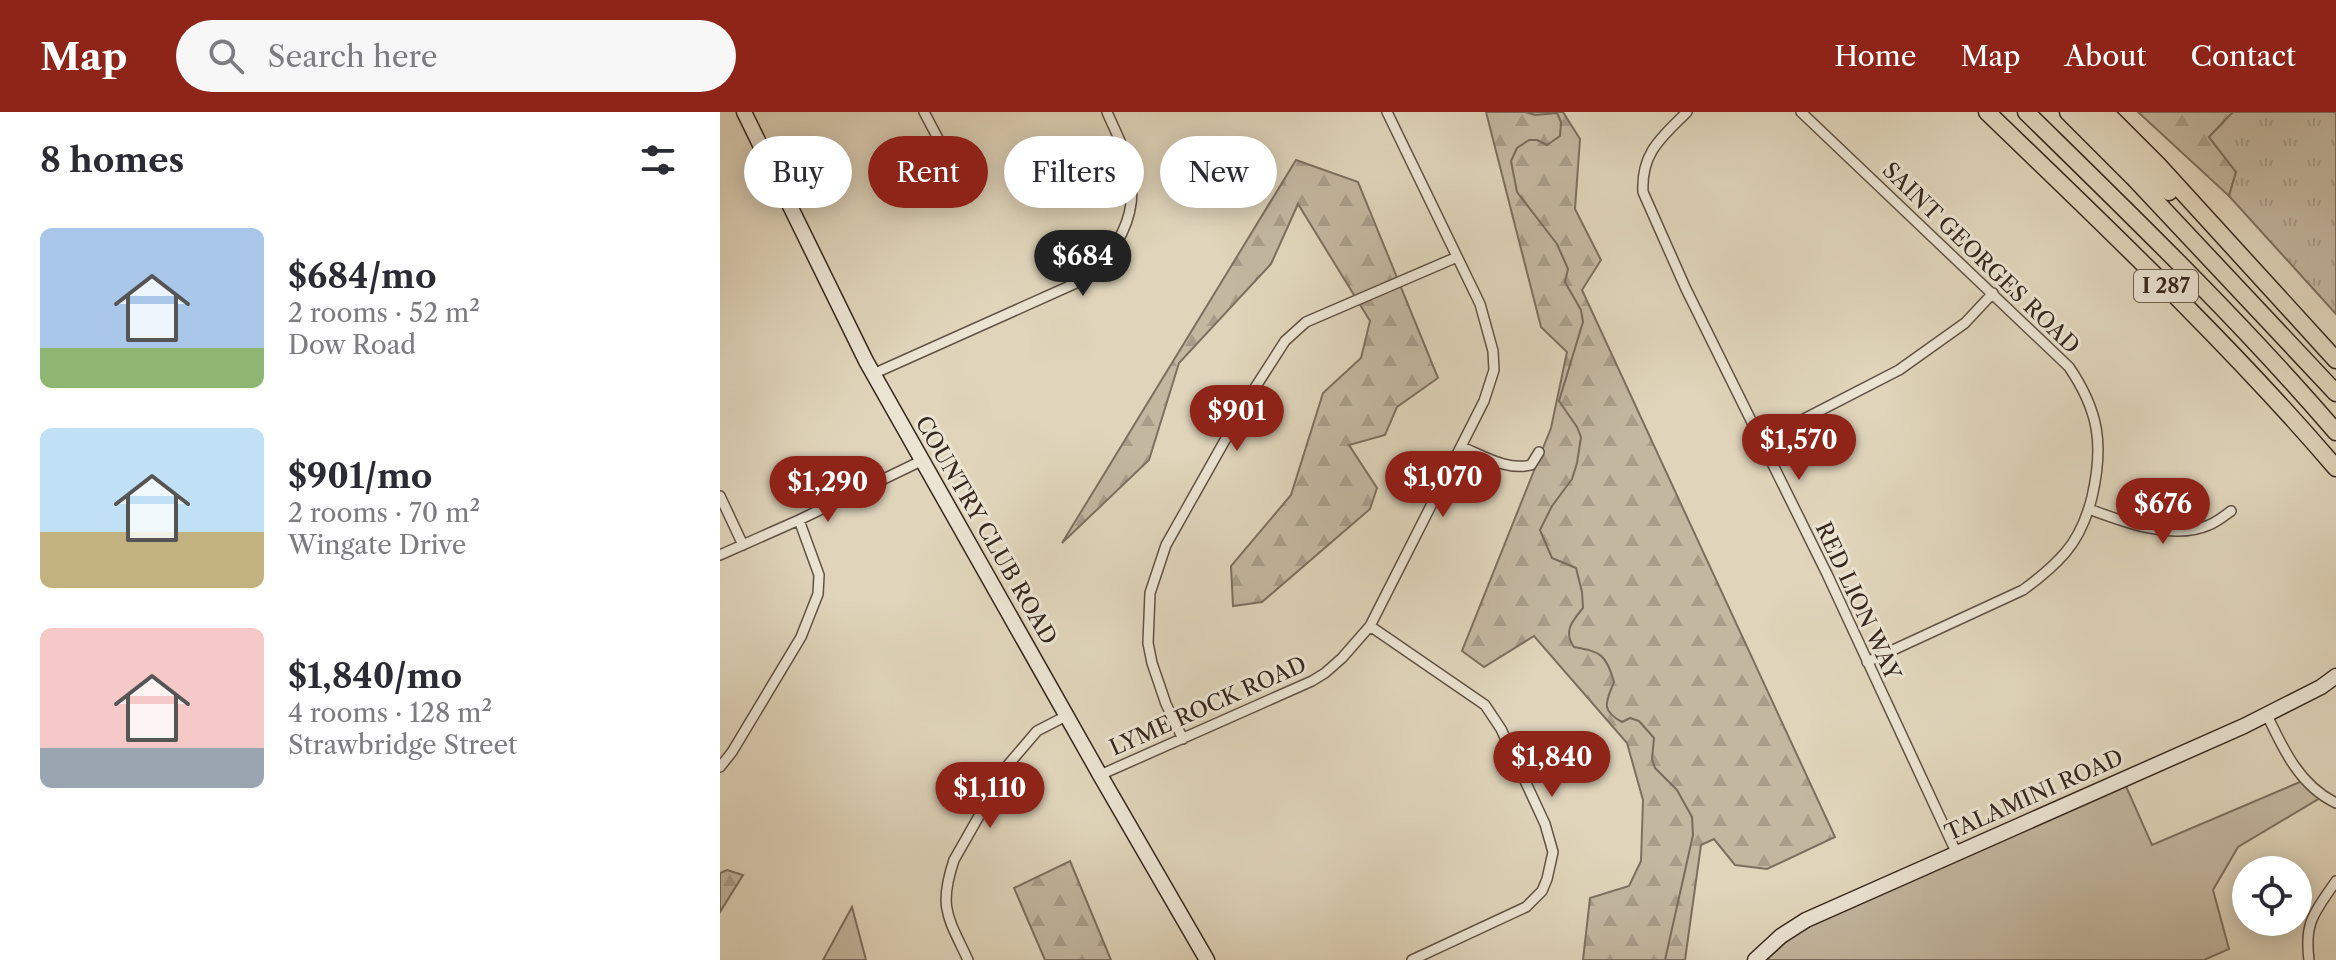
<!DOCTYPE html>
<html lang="en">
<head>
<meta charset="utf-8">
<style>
  body { margin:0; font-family:"Libre Caslon Text",serif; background:#f7f7f7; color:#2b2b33; height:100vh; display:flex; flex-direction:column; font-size:30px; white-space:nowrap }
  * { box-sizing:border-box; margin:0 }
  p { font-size:26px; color:#7c7c81 }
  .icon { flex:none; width:44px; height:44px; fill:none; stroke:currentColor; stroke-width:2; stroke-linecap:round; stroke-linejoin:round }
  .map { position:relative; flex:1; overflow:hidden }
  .panel { display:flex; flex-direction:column; background:#fff; width:720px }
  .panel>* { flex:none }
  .top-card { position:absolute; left:24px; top:24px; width:760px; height:72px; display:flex; gap:16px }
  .fabs { position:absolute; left:1512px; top:744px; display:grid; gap:16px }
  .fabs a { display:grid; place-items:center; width:80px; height:80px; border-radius:50%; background:#fff; box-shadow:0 4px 20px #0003; font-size:40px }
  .price { position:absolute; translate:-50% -68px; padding:0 18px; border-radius:28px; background:#8f2418; color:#fff; font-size:26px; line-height:52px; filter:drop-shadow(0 2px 4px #0008) }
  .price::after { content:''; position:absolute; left:50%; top:48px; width:24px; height:18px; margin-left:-12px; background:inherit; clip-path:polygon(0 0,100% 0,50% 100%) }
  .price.on { background:#222; color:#fff }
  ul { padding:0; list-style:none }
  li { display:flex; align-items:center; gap:24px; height:200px; padding:0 40px }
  li span { display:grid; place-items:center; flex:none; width:224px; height:160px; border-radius:12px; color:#555 }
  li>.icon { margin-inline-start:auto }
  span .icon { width:96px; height:96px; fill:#fffc; stroke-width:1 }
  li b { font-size:34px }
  h2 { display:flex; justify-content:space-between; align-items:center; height:96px; padding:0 40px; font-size:34px }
  .chip { padding:0 28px; border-radius:36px; background:#fff; box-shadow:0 4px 20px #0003; font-size:28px; line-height:72px }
  .chip.on { background:#8f2418; color:#fff }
  header { display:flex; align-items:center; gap:48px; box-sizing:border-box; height:112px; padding:0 40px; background:#8f2418; color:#fff }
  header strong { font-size:38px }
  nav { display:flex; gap:44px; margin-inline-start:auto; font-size:28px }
  .search { width:560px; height:72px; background:#f7f7f7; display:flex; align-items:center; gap:20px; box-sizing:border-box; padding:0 28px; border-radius:44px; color:#7c7c81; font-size:30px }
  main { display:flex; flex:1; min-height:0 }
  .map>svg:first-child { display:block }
  .grass { fill:#c3b7a0; stroke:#7d6f5f; stroke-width:2 }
  .forest { fill:url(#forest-firs); stroke:#7d6f5f; stroke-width:2 }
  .park { fill:url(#park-tufts); stroke:#7d6f5f; stroke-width:2 }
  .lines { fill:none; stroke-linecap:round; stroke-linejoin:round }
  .stream { stroke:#7a6c5c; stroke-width:2 }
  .street-casing { stroke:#615245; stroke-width:12 }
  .secondary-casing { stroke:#37271e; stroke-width:17 }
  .highway-casing { stroke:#37271e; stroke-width:19 }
  .street { stroke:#ebe4d3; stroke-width:9 }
  .secondary { stroke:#ebe4d3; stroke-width:14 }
  .highway { stroke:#e0d5bb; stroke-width:16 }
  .labels { text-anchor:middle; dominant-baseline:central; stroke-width:6; stroke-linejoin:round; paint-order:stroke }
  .shield { fill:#ebe4d3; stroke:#6d6054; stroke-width:2 }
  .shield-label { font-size:20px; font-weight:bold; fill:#37271e }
  .street-label { font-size:22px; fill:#37271e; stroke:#ebe4d3 }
</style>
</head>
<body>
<header>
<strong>Map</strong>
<div class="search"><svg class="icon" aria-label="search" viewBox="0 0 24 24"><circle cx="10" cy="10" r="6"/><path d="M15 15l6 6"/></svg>Search here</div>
<nav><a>Home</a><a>Map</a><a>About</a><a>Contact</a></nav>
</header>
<main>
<section class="panel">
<h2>8 homes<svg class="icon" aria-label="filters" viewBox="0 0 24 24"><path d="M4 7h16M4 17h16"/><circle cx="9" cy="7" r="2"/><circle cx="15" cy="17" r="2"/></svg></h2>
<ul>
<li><span style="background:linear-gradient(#a9c7e8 75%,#8fb573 0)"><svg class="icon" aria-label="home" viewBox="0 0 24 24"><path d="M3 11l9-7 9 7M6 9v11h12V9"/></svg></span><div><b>$684/mo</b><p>2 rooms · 52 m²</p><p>Dow Road</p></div></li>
<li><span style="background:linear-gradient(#bfe0f5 65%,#c2b280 0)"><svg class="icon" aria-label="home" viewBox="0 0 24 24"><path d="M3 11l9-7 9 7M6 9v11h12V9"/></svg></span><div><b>$901/mo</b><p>2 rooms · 70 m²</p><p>Wingate Drive</p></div></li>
<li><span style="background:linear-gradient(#f6c9c9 75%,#9aa5b1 0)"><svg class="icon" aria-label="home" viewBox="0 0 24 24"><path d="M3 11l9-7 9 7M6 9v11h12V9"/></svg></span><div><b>$1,840/mo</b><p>4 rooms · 128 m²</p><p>Strawbridge Street</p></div></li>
</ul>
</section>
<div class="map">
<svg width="1616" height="848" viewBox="0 0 1616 848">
  <defs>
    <pattern id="forest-firs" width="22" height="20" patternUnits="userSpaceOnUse" patternTransform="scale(2)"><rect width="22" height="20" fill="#c3b7a0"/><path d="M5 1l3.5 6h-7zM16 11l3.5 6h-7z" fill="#a89d89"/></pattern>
    <pattern id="park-tufts" width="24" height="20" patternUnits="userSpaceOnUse" patternTransform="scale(2)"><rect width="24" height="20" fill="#c3b7a0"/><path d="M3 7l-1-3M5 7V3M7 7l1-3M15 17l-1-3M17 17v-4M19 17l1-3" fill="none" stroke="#a89d89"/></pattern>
  </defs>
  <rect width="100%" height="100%" fill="#e0d5bb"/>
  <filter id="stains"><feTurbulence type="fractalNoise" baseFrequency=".0025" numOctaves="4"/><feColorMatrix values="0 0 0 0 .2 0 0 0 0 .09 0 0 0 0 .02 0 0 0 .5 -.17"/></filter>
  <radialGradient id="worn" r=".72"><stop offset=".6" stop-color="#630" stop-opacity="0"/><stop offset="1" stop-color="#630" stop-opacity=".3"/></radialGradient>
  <!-- grass -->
  <path class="grass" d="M1587,667L1605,683L1518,735L1493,778L1509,837L1484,848H1046L1077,820L1405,672L1432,733Z
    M132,795L146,848H103Z"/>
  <!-- forest -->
  <path class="forest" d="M766,0H843L860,27L855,97L881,148L862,178L1115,725L1047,757L1015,753L994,727L981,733L965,848H863L870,786L909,774L921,749L923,688L907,631L814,524L764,555L742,539L831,316L847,240L821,215Z
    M1418,0H1513L1489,25L1516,60L1509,84Z
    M576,48L638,70L718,266L677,295L665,323L629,333L657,376L650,397L542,490L513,494L511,454L571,383L603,281L641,246L650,209L578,92L551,152L459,251L429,348L342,431Z
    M350,749L391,848H325L294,776Z
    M7,758L23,763L0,800V761Z"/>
  <!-- park -->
  <path class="park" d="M1513,0H1616V202L1509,84L1516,60L1489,25Z"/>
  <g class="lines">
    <!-- stream -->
    <path class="stream" d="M806,0L815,3L837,1L841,10L840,24L827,33L817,28H809L797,36L791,49L797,80L837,132L848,157L845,170L861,198L863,210L839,289L857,315L861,325L857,351L852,367L832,394L820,418L832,446L856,456L862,480L863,496C852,509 843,520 854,535C881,540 886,542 894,570C886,590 880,598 902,610L910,606L919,609L934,626L932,647L935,656L957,678L972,705L973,723L945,848"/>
    <defs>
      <path id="street" d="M204,0L241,70
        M967,0C941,26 921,41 923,80L966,177L1107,462L1237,742
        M1081,0L1349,255C1379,299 1384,333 1372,385C1367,405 1359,425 1345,441C1333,455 1318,467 1303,478L1147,550
        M153,262L354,172C396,146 422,102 408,52C404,34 394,17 387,0
        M1041,329L1179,258L1245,211L1273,181
        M742,335C764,344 787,359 811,353L819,340
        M0,384L23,433
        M1369,397C1404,410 1453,429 1489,413C1497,410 1504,404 1511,399
        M0,443L79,408L201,349
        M650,514L765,593L781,617L825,712L833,740L827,767L822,779L806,795L692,848
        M1547,603C1563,637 1580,674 1616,691
        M463,627L446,592L432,551L428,531L430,481L446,433L531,282L565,229L586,210L737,145
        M0,655L12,640L81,525L98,482L99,463L79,408
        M380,663L592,569L605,561L622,546L650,514L764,289L774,258L773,239L760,192L667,0
        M248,848C228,805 218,796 234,748L288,653L317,619L346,604
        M1589,848C1584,809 1595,800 1616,769"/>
      <path id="secondary" d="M24,0L146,249L380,663L487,848
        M1035,848L1061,824L1086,808L1524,614L1601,575L1616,564"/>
      <path id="highway" d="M1267,0C1387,116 1508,230 1616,356
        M1306,0C1412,104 1519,207 1616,320
        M1348,0L1414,66L1616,281
        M1366,0L1449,80
        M1385,0L1438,53L1616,248"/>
    </defs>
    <!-- street casing -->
    <use href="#street" class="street-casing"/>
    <!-- secondary casing -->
    <use href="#secondary" class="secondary-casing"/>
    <!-- highway casing -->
    <use href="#highway" class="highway-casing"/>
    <!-- street -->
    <use href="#street" class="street"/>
    <!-- secondary -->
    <use href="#secondary" class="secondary"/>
    <!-- highway -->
    <use href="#highway" class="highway"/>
  </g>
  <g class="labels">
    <!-- shield labels -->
    <rect class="shield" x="1414" y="158" width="64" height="32" rx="6"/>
    <g class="shield-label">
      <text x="1446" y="174">I 287</text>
    </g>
    <!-- street labels -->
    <g class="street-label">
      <text transform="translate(1261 146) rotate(44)">SAINT GEORGES ROAD</text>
      <text transform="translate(266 418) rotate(60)">COUNTRY CLUB ROAD</text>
      <text transform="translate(1138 489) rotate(65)">RED LION WAY</text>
      <text transform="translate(488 594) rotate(-24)">LYME ROCK ROAD</text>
      <text transform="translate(1314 683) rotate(-24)">TALAMINI ROAD</text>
    </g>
  </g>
  <rect width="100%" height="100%" filter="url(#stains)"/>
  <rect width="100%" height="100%" fill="url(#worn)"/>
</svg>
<div class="fabs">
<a><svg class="icon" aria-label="locate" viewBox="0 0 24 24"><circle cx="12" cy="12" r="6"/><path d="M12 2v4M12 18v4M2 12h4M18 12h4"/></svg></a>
</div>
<b class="price on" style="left:363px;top:186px">$684</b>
<b class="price" style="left:517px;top:341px">$901</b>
<b class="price" style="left:1079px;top:370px">$1,570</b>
<b class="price" style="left:723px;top:407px">$1,070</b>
<b class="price" style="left:108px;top:412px">$1,290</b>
<b class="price" style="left:1443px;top:434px">$676</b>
<b class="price" style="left:832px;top:687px">$1,840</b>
<b class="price" style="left:270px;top:718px">$1,110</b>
<div class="top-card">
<a class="chip">Buy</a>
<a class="chip on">Rent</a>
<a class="chip">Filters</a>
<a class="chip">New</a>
</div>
</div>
</main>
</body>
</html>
